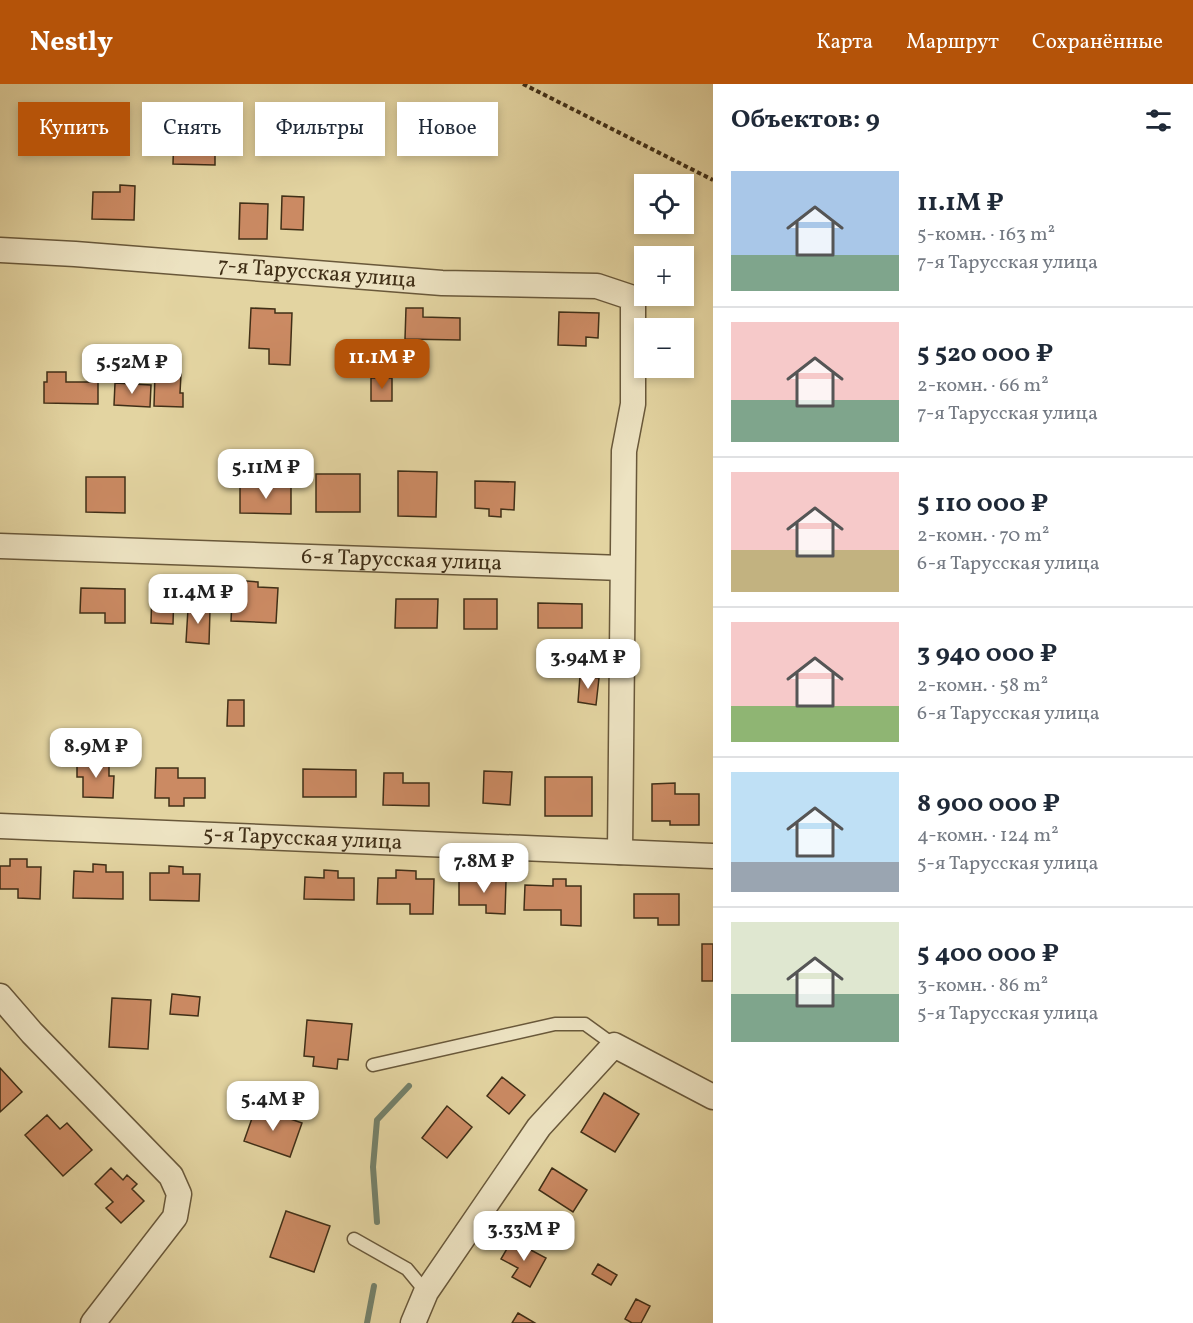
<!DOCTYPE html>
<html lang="ru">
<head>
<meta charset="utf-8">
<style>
  body { margin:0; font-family:Vollkorn,serif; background:#f2f2f3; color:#1f2937; height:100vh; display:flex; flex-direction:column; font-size:22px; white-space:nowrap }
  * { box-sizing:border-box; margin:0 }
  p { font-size:20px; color:#747a83 }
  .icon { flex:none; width:33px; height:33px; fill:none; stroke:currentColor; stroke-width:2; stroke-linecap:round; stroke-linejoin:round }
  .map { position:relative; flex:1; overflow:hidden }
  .panel { display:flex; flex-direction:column; background:#fff; width:480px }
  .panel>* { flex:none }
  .banner { position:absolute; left:18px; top:18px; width:570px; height:54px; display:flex; gap:12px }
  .buttons { position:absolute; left:634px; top:90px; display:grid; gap:12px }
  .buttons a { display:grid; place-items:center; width:60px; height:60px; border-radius:0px; background:#fff; box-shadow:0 3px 9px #0003; font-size:30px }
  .price { position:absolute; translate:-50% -51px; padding:0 14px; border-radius:12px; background:#fff; color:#222; font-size:20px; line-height:39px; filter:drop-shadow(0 2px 3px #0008) }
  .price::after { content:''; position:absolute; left:50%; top:36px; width:18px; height:14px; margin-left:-9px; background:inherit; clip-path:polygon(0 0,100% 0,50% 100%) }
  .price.current { background:#b45309; color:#fff }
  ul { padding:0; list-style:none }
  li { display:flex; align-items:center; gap:18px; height:150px; padding:0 18px }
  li+li { border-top:2px solid #e0e1e3 }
  li span { display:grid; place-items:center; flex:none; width:168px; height:120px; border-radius:0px; color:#555 }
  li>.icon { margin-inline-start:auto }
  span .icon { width:72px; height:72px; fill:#fffc; stroke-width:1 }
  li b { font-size:26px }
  h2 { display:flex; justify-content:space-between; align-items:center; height:72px; padding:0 18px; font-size:26px }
  .chip { padding:0 21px; border-radius:0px; background:#fff; box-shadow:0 3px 9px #0003; font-size:21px; line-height:54px }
  .chip.current { background:#b45309; color:#fff }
  header { display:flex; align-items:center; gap:36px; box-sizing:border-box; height:84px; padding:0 30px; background:#b45309; color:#fff }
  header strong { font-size:28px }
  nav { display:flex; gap:33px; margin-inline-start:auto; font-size:21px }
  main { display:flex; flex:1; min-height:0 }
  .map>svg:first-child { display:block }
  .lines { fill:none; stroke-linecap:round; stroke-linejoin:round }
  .stream { stroke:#74816a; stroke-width:6 }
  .building { fill:#cb8a63; stroke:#402f17; stroke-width:1.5 }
  .service-casing { stroke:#69583a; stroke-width:15 }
  .minor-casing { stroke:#69583a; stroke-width:27 }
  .path { stroke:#402f17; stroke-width:4; stroke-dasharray:4.5 3; stroke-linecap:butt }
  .service { stroke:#ede3c2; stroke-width:12 }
  .minor { stroke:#ede3c2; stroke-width:24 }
  .labels { text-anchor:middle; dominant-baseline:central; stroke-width:4.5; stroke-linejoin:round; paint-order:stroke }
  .street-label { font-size:22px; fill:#402f17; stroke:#ede3c2 }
</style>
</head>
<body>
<header>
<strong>Nestly</strong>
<nav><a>Карта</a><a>Маршрут</a><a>Сохранённые</a></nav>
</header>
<main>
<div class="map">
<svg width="713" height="1239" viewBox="0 0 713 1239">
  <rect width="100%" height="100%" fill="#e3d4a1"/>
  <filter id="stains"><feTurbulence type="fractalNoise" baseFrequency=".00333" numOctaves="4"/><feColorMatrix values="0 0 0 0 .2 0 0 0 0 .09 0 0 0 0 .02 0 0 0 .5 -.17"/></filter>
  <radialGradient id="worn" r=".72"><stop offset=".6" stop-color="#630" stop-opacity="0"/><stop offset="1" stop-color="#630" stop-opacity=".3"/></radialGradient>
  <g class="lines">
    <!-- stream -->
    <path class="stream" d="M377,1138L373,1083L377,1036L409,1002
      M367,1239L374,1202"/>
  </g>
  <!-- building -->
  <path class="building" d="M174,46H215V81L173,80Z
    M120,101L135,102L134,136L92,135L93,108H120Z
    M282,112L304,113L303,146L281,145Z
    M240,119L268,120L267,155H239Z
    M251,224L275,225V229H292L290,281L269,280V265L249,264Z
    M406,224H423V233L460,234V256L405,255Z
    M559,228L599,229L598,254L586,253V262L558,261Z
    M47,288H66V298H98V320L44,319V298H47Z
    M155,290H181L180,309H183V323L154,322Z
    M371,294H392V317H371Z
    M115,299L151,301L150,323L114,321Z
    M398,387L437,388L436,433L398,432Z
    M316,390H360V428H316Z
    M86,393H125V429L86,428Z
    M475,397L515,398L514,426L501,425V433L489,432V425L475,424Z
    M240,402H291V430L240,429Z
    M233,496L258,498V503L278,504L276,539L231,537Z
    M161,501H171V506H174L173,540L151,539L152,505H161Z
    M81,504L125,505V539H105V529H80Z
    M396,515H438L437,544H395Z
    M464,515H497V545H464Z
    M538,519L582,520V544H538Z
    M191,520H201V525L210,526L209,560L186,558L188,525H191Z
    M580,592L599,594L596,621L578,618Z
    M228,616H244V642H227Z
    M77,676L109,677V692H114L113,714L83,713V693H77Z
    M156,684H178V694H205V714H184V722H169V714H155Z
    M303,685L356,686V713H303Z
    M484,687L512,688L510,721L483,719Z
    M384,689H403V699H429V722L383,721Z
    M545,693H592V732H545Z
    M675,699V710H699V741H670V737H652V700Z
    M10,775H27V783H41L40,815L18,814V805H0V782H10Z
    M93,780L106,781V788H123V815L73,814L74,787L93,788Z
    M169,782L183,783V790H200L199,817L150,816V789H169Z
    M324,786L338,787V794H354V816L304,815L305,793L324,794Z
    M396,786L416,787V795H434L433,830H410V820H377L378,794H396Z
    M477,790H491V797H506L505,830L486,829V821H459V797H477Z
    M553,795H566V802H581V842L561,841V826H524L525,801L553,802Z
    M634,810H679V841H658V834H634Z
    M702,860H713V897H702Z
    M172,910L200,913L198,932L170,930Z
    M112,914L151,916L148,965L109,963Z
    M307,936L352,940L348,976L338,975L337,985L313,982L314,973L304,972Z
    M0,984L22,1008L0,1028Z
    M502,993L525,1011L509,1030L487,1012Z
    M604,1009L639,1030L615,1068L581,1048Z
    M447,1022L472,1043L447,1074L422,1054Z
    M256,1023L302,1039L290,1073L244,1057Z
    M47,1031L60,1045L67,1039L92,1066L63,1092L25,1051Z
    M111,1084L123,1096L127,1091L137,1100L132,1105L144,1117L121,1139L106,1124L113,1118L95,1100Z
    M552,1084L587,1106L573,1128L539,1106Z
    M286,1127L330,1142L314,1188L270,1173Z
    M512,1156L546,1174L530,1203L512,1193L518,1184L501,1175Z
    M598,1180L617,1191L611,1201L592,1190Z
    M636,1215L650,1222L641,1239H632L625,1235Z
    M518,1229L535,1239H512Z"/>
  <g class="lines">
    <defs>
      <path id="service" d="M373,981L555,940H585L614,961
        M354,1155L407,1185L426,1208"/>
      <g id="minor">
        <path id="s1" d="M0,166L75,170L442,199L597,202L633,214V320L624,367L620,768"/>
        <path id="s2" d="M0,462L622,484"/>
        <path id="s3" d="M0,742L713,772"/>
        <path d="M0,912L32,949L171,1092L179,1110L175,1133L93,1239"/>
        <path d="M413,1239L426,1208L539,1043L614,961L713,1013"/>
      </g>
    </defs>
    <!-- service casing -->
    <use href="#service" class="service-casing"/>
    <!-- minor casing -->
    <use href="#minor" class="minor-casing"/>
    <!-- path -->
    <path class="path" d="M523,0L713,96"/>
    <!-- service -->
    <use href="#service" class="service"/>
    <!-- minor -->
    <use href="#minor" class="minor"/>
  </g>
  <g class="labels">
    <!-- street labels -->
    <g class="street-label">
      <text stroke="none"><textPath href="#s1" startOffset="318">7-я Тарусская улица</textPath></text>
      <text stroke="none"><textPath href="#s2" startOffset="402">6-я Тарусская улица</textPath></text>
      <text stroke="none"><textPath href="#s3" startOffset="303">5-я Тарусская улица</textPath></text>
    </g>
  </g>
  <rect width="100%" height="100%" filter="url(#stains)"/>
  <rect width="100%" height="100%" fill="url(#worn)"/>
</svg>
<div class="buttons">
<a><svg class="icon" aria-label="locate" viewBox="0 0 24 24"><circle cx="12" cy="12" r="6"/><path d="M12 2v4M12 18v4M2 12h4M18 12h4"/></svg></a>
<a>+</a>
<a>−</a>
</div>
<b class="price current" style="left:382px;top:306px">11.1M ₽</b>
<b class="price" style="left:132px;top:311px">5.52M ₽</b>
<b class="price" style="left:266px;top:416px">5.11M ₽</b>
<b class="price" style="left:198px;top:541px">11.4M ₽</b>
<b class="price" style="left:588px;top:606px">3.94M ₽</b>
<b class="price" style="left:96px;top:695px">8.9M ₽</b>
<b class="price" style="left:484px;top:810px">7.8M ₽</b>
<b class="price" style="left:273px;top:1048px">5.4M ₽</b>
<b class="price" style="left:524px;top:1178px">3.33M ₽</b>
<div class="banner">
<a class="chip current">Купить</a>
<a class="chip">Снять</a>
<a class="chip">Фильтры</a>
<a class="chip">Новое</a>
</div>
</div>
<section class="panel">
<h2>Объектов: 9<svg class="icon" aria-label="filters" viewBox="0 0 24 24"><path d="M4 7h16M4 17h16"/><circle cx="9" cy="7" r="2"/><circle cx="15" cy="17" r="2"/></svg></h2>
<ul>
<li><span style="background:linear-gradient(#a9c7e8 70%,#7fa58c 0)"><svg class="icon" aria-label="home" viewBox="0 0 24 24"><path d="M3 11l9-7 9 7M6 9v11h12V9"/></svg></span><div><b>11.1M ₽</b><p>5-комн. · 163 m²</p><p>7-я Тарусская улица</p></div></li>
<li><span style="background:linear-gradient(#f6c9c9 65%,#7fa58c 0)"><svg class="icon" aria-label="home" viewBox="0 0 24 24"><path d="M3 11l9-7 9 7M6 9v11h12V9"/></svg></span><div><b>5 520 000 ₽</b><p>2-комн. · 66 m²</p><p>7-я Тарусская улица</p></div></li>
<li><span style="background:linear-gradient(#f6c9c9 65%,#c2b280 0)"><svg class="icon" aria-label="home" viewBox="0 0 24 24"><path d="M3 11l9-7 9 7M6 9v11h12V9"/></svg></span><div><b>5 110 000 ₽</b><p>2-комн. · 70 m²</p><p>6-я Тарусская улица</p></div></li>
<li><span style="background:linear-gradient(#f6c9c9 70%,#8fb573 0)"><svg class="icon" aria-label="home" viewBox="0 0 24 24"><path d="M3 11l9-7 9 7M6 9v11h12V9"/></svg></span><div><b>3 940 000 ₽</b><p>2-комн. · 58 m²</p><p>6-я Тарусская улица</p></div></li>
<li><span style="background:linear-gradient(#bfe0f5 75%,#9aa5b1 0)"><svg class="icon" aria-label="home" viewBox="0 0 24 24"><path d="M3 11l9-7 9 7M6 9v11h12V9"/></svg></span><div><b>8 900 000 ₽</b><p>4-комн. · 124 m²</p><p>5-я Тарусская улица</p></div></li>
<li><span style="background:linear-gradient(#dfe7d0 60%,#7fa58c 0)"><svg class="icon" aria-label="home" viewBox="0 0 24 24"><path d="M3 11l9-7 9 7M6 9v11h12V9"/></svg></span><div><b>5 400 000 ₽</b><p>3-комн. · 86 m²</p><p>5-я Тарусская улица</p></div></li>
</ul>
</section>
</main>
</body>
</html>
